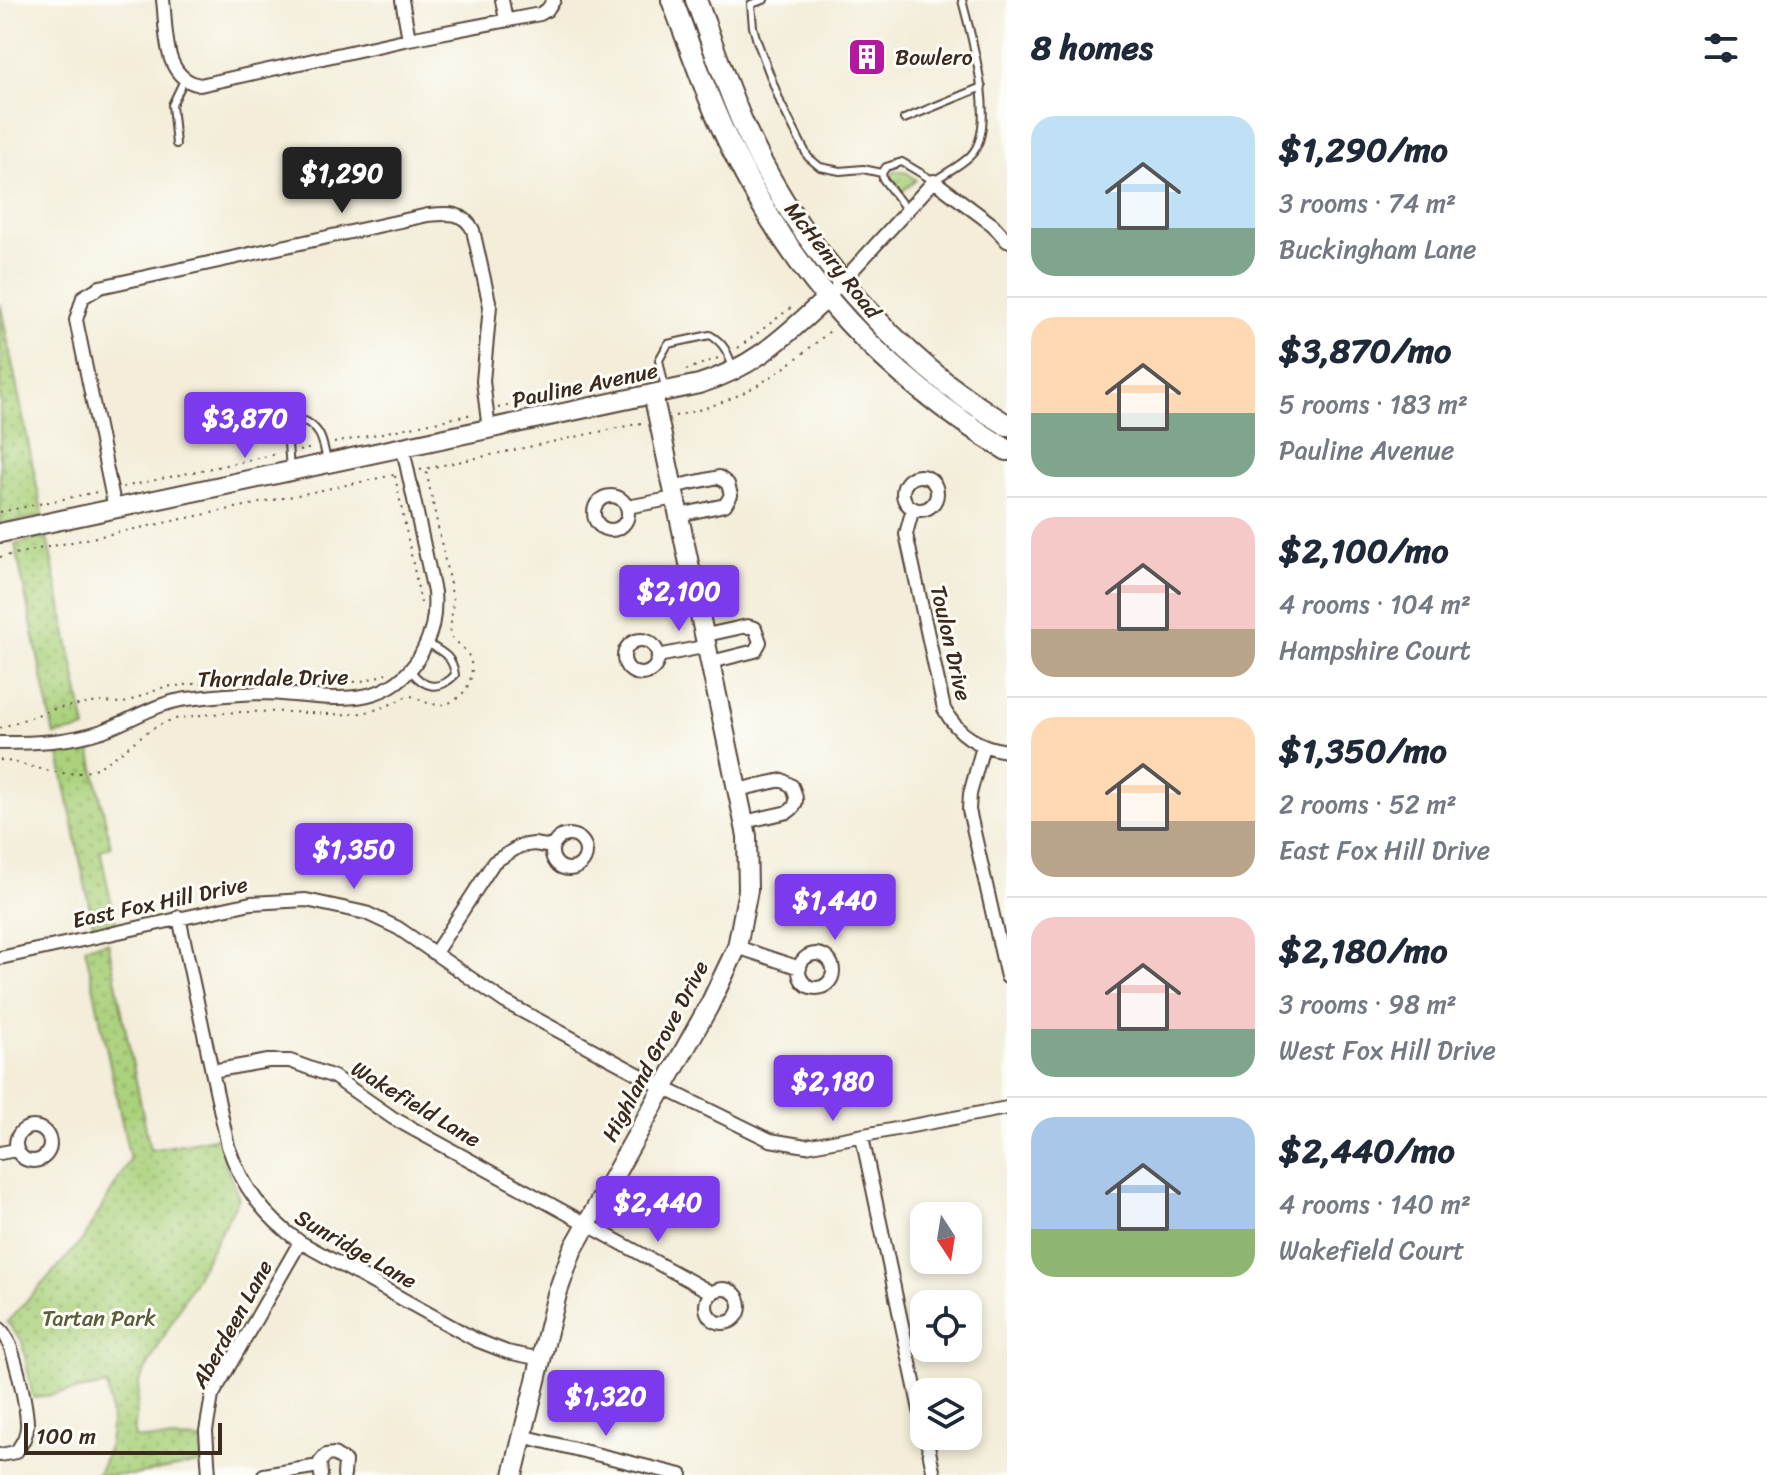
<!DOCTYPE html>
<html lang="en">
<head>
<meta charset="utf-8">
<style>
  body { margin:0; font-family:Sriracha,sans-serif; background:#f2f2f3; color:#1f2937; height:100vh; display:flex; flex-direction:column; font-size:30px; white-space:nowrap }
  * { box-sizing:border-box; margin:0 }
  p { font-size:26px; color:#747a83 }
  .icon { flex:none; width:44px; height:44px; fill:none; stroke:currentColor; stroke-width:2; stroke-linecap:round; stroke-linejoin:round }
  .map { position:relative; flex:1; overflow:hidden }
  .sheet { display:flex; flex-direction:column; background:#fff; width:760px }
  .sheet>* { flex:none }
  .needle { width:52px; rotate:168deg }
  .buttons { position:absolute; left:910px; top:1202px; display:grid; gap:16px }
  .buttons a { display:grid; place-items:center; width:72px; height:72px; border-radius:16px; background:#fff; box-shadow:0 4px 12px #0003; font-size:40px }
  .scale { position:absolute; left:24px; bottom:20px; width:198px; box-sizing:border-box; padding-left:8px; border:4px solid #3b2a1e; border-top:0; font-size:22px; line-height:28px; white-space:nowrap; color:#3b2a1e; -webkit-text-stroke:6px #fdfcf7; paint-order:stroke }
  .price { position:absolute; translate:-50% -68px; padding:0 18px; border-radius:8px; background:#7c3aed; color:#fff; font-size:26px; line-height:52px; filter:drop-shadow(0 2px 4px #0008) }
  .price::after { content:''; position:absolute; left:50%; top:48px; width:24px; height:18px; margin-left:-12px; background:inherit; clip-path:polygon(0 0,100% 0,50% 100%) }
  .price.on { background:#222; color:#fff }
  ul { padding:0; list-style:none }
  li { display:flex; align-items:center; gap:24px; height:200px; padding:0 24px }
  li+li { border-top:2px solid #e0e1e3 }
  li span { display:grid; place-items:center; flex:none; width:224px; height:160px; border-radius:24px; color:#555 }
  li>.icon { margin-inline-start:auto }
  span .icon { width:96px; height:96px; fill:#fffc; stroke-width:1 }
  li b { font-size:34px }
  h2 { display:flex; justify-content:space-between; align-items:center; height:96px; padding:0 24px; font-size:34px }
  main { display:flex; flex:1; min-height:0 }
  .map>svg:first-child { display:block }
  .grass { fill:url(#grass-dots); stroke:#727e4c; stroke-width:2 }
  .lines { fill:none; stroke-linecap:round; stroke-linejoin:round }
  .lane-casing { stroke:#57473a; stroke-width:10 }
  .street-casing { stroke:#57473a; stroke-width:16 }
  .secondary-casing { stroke:#57473a; stroke-width:22 }
  .primary-casing { stroke:#57473a; stroke-width:24 }
  .path { stroke:#57473a; stroke-width:2; stroke-dasharray:2 6; stroke-linecap:butt }
  .lane { stroke:#fff; stroke-width:6 }
  .street { stroke:#fff; stroke-width:12 }
  .secondary { stroke:#fff; stroke-width:18 }
  .primary { stroke:#fff; stroke-width:20 }
  .labels { text-anchor:middle; dominant-baseline:central; stroke-width:6; stroke-linejoin:round; paint-order:stroke }
  .poi-label { font-size:22px; fill:#3b2a1e; stroke:#fdfcf7; text-anchor:start }
  .street-label { font-size:22px; fill:#3b2a1e; stroke:#fdfcf7 }
  .park-label { font-size:22px; fill:#5c5c3a; stroke:#fdfcf7 }
</style>
</head>
<body>
<main>
<div class="map">
<svg width="1007" height="1475" viewBox="0 0 1007 1475">
  <defs>
    <pattern id="grass-dots" width="8" height="8" patternUnits="userSpaceOnUse" patternTransform="scale(2)"><rect width="8" height="8" fill="#aad17b"/><path d="M2 2h.1M6 6h.1" fill="none" stroke="#8caa64" stroke-width="1.8" stroke-linecap="round"/></pattern>
  </defs>
  <rect width="100%" height="100%" fill="#fdfcf7"/>
  <filter id="ink" filterUnits="userSpaceOnUse"><feTurbulence type="fractalNoise" baseFrequency=".0125" numOctaves="2"/><feDisplacementMap in="SourceGraphic" scale="16" xChannelSelector="R" yChannelSelector="G"/><feConvolveMatrix kernelMatrix="1 2 1 2 8 2 1 2 1" color-interpolation-filters="sRGB"/></filter>
  <filter id="wash" filterUnits="userSpaceOnUse"><feTurbulence type="fractalNoise" baseFrequency=".006" numOctaves="4" result="noise"/><feDisplacementMap in="SourceGraphic" scale="32" xChannelSelector="R" yChannelSelector="G"/><feGaussianBlur stdDeviation="1.8" result="paint"/><feColorMatrix in="noise" values="0 0 0 0 0 0 0 0 0 0 0 0 0 0 0 0 0 1.4 0 .05"/><feComposite in="paint" operator="in"/></filter>
  <g filter="url(#wash)">
    <rect width="100%" height="100%" fill="#f3edd9"/>
    <!-- grass -->
    <path class="grass" d="M896,171H905L916,180L900,193L889,176Z
      M0,303L43,516L0,524Z
      M47,537L86,729L54,735L15,544Z
      M89,744L111,847L100,850L116,924L94,929L58,750Z
      M108,942L150,1150L220,1137L225,1162L239,1198L139,1382L134,1438L201,1440L202,1463L134,1475H97C114,1446 113,1417 107,1385L33,1398L22,1341L7,1322L81,1242L130,1160L85,947Z"/>
  </g>
  <g filter="url(#ink)">
    <g class="lines">
      <defs>
        <path id="lane" d="M764,0L751,4L753,27L757,41L781,104L808,157L820,167L840,171L863,169L882,173
          M904,119L982,87
          M176,144L172,105L184,80
          M906,209L883,179L882,173L886,167L902,162L934,181C945,173 960,166 970,156C999,128 971,36 962,0
          M665,388L659,360L668,344L710,335C724,343 728,353 733,368
          M290,470L287,430L305,421C322,430 323,443 327,461
          M411,671C425,689 439,691 455,675C453,656 442,652 427,643"/>
        <path id="street" d="M163,0C167,31 162,78 200,85L409,39L540,14L547,10L554,0
          M402,0L409,39
          M502,0L506,20
          M828,297L934,181L993,225L1007,241
          M903 493a17 17 0 1 1 34 0a17 17 0 1 1-34 0Z
          M672,487L719,477L728,484L731,495L725,505L679,515
          M594 513a17 17 0 1 1 34 0a17 17 0 1 1-34 0Z
          M627,507L675,498
          M913,508L906,534L944,709C958,735 978,747 1007,751
          M115,509L76,320L83,297L100,287L428,215C448,213 463,211 473,230L490,306L483,381L489,430
          M706,635L747,626L755,628L760,642L755,651L711,662
          M624 657a17 17 0 1 1 34 0a17 17 0 1 1-34 0Z
          M658,656L708,646
          M0,743C35,743 69,742 102,731C131,721 155,703 187,699C211,696 236,694 260,693C318,693 383,718 420,656C432,634 436,617 434,592L403,449
          M983,746L970,794L969,810L1007,977
          M737,790L782,780L792,786C797,797 799,805 788,812L744,822
          M552 852a17 17 0 1 1 34 0a17 17 0 1 1-34 0Z
          M179,917L228,1146C242,1187 265,1217 300,1242L476,1340L507,1352L541,1359
          M737,947L800,968
          M435,953L494,862L520,846L534,844L553,847
          M799 971a17 17 0 1 1 34 0a17 17 0 1 1-34 0Z
          M0,958L251,903L306,900L366,913L398,928L505,1002L664,1088L770,1140L806,1146L1007,1108
          M212,1071L268,1061H290L334,1077L393,1118L712,1293
          M16 1144a17 17 0 1 1 34 0a17 17 0 1 1-34 0Z
          M862,1137L924,1429
          M0,1153L16,1150
          M706 1306a17 17 0 1 1 34 0a17 17 0 1 1-34 0Z
          M0,1329C13,1338 26,1404 27,1422C28,1434 23,1442 16,1452L0,1455
          M522,1436L681,1475
          M926,1436L934,1475
          M209,1475L206,1431L212,1396L300,1242
          M264,1475L319,1466
          M321,1475L320,1462L326,1455L334,1454L345,1461L344,1475"/>
        <path id="secondary" d="M0,533L699,384C755,367 785,336 828,297
          M513,1475L557,1294L572,1251L709,1006L737,947L748,890L747,836L653,394"/>
        <path id="primary" d="M672,0C692,51 709,104 734,153C797,281 885,376 1007,450
          M696,0C712,42 726,85 744,126C794,240 899,362 1007,425"/>
      </defs>
      <!-- lane casing -->
      <use href="#lane" class="lane-casing"/>
      <!-- street casing -->
      <use href="#street" class="street-casing"/>
      <!-- secondary casing -->
      <use href="#secondary" class="secondary-casing"/>
      <!-- primary casing -->
      <use href="#primary" class="primary-casing"/>
      <!-- path -->
      <path class="path" d="M738,348L793,306
        M686,370L718,358
        M498,408L653,376
        M675,416C745,400 777,376 831,330
        M334,443L473,414
        M299,451L312,448
        M420,470L641,423
        M395,476L421,603
        M123,487L277,454
        M0,512L97,492
        M0,557L394,475
        M282,680C317,681 353,689 386,673
        M0,728L57,708L100,702L124,703L164,687L204,683
        M0,760C28,763 56,778 85,772C120,763 141,725 180,718C216,712 254,711 290,712C340,714 363,721 409,695C417,698 424,703 433,704C457,709 478,683 470,659C467,649 456,643 450,635L453,599L426,470"/>
      <!-- lane -->
      <use href="#lane" class="lane"/>
      <!-- street -->
      <use href="#street" class="street"/>
      <!-- secondary -->
      <use href="#secondary" class="secondary"/>
      <!-- primary -->
      <use href="#primary" class="primary"/>
    </g>
  </g>
  <!-- icons -->
  <defs>
    <symbol id="building-square" viewBox="-11 -11 22 22"><rect x="-9" y="-9" width="18" height="18" rx="4" fill="#b5179e" stroke="#fdfcf7"/><path d="M-4-6H4V6H1V3H-1V6H-4ZM-2.5-4.3h1.7v1.8h-1.7ZM.8-4.3h1.7v1.8H.8ZM-2.5-1h1.7V.8h-1.7ZM.8-1h1.7V.8H.8Z" fill="#fff"/></symbol>
  </defs>
  <g fill-rule="evenodd">
    <use href="#building-square" x="845" y="35" width="44" height="44"/>
  </g>
  <g class="labels">
    <!-- poi labels -->
    <g class="poi-label">
      <text x="895" y="57">Bowlero</text>
    </g>
    <!-- street labels -->
    <g class="street-label">
      <text transform="translate(833 260) rotate(52)">McHenry Road</text>
      <text transform="translate(585 385) rotate(-12)">Pauline Avenue</text>
      <text transform="translate(951 643) rotate(77)">Toulon Drive</text>
      <text transform="translate(273 678) rotate(-1)">Thorndale Drive</text>
      <text transform="translate(160 902) rotate(-12)">East Fox Hill Drive</text>
      <text transform="translate(655 1051) rotate(-62)">Highland Grove Drive</text>
      <text transform="translate(416 1104) rotate(31)">Wakefield Lane</text>
      <text transform="translate(356 1249) rotate(30)">Sunridge Lane</text>
      <text transform="translate(232 1324) rotate(-61)">Aberdeen Lane</text>
    </g>
    <!-- park labels -->
    <g class="park-label">
      <text x="99" y="1318">Tartan Park</text>
    </g>
  </g>
</svg>
<div class="buttons">
<a><svg class="needle" viewBox="-14 -14 28 28"><path d="M0-13l5 13h-10z" fill="#e53935"/><path d="M0 13l5-13h-10z" fill="#747a83"/></svg></a>
<a><svg class="icon" aria-label="locate" viewBox="0 0 24 24"><circle cx="12" cy="12" r="6"/><path d="M12 2v4M12 18v4M2 12h4M18 12h4"/></svg></a>
<a><svg class="icon" aria-label="layers" viewBox="0 0 24 24"><path d="M12 4l9 5-9 5-9-5zM3 14l9 5 9-5"/></svg></a>
</div>
<div class="scale">100 m</div>
<b class="price on" style="left:342px;top:215px">$1,290</b>
<b class="price" style="left:245px;top:460px">$3,870</b>
<b class="price" style="left:679px;top:633px">$2,100</b>
<b class="price" style="left:354px;top:891px">$1,350</b>
<b class="price" style="left:835px;top:942px">$1,440</b>
<b class="price" style="left:833px;top:1123px">$2,180</b>
<b class="price" style="left:658px;top:1244px">$2,440</b>
<b class="price" style="left:606px;top:1438px">$1,320</b>
</div>
<section class="sheet">
<h2>8 homes<svg class="icon" aria-label="filters" viewBox="0 0 24 24"><path d="M4 7h16M4 17h16"/><circle cx="9" cy="7" r="2"/><circle cx="15" cy="17" r="2"/></svg></h2>
<ul>
<li><span style="background:linear-gradient(#bfe0f5 70%,#7fa58c 0)"><svg class="icon" aria-label="home" viewBox="0 0 24 24"><path d="M3 11l9-7 9 7M6 9v11h12V9"/></svg></span><div><b>$1,290/mo</b><p>3 rooms · 74 m²</p><p>Buckingham Lane</p></div></li>
<li><span style="background:linear-gradient(#ffd9b3 60%,#7fa58c 0)"><svg class="icon" aria-label="home" viewBox="0 0 24 24"><path d="M3 11l9-7 9 7M6 9v11h12V9"/></svg></span><div><b>$3,870/mo</b><p>5 rooms · 183 m²</p><p>Pauline Avenue</p></div></li>
<li><span style="background:linear-gradient(#f6c9c9 70%,#b9a48a 0)"><svg class="icon" aria-label="home" viewBox="0 0 24 24"><path d="M3 11l9-7 9 7M6 9v11h12V9"/></svg></span><div><b>$2,100/mo</b><p>4 rooms · 104 m²</p><p>Hampshire Court</p></div></li>
<li><span style="background:linear-gradient(#ffd9b3 65%,#b9a48a 0)"><svg class="icon" aria-label="home" viewBox="0 0 24 24"><path d="M3 11l9-7 9 7M6 9v11h12V9"/></svg></span><div><b>$1,350/mo</b><p>2 rooms · 52 m²</p><p>East Fox Hill Drive</p></div></li>
<li><span style="background:linear-gradient(#f6c9c9 70%,#7fa58c 0)"><svg class="icon" aria-label="home" viewBox="0 0 24 24"><path d="M3 11l9-7 9 7M6 9v11h12V9"/></svg></span><div><b>$2,180/mo</b><p>3 rooms · 98 m²</p><p>West Fox Hill Drive</p></div></li>
<li><span style="background:linear-gradient(#a9c7e8 70%,#8fb573 0)"><svg class="icon" aria-label="home" viewBox="0 0 24 24"><path d="M3 11l9-7 9 7M6 9v11h12V9"/></svg></span><div><b>$2,440/mo</b><p>4 rooms · 140 m²</p><p>Wakefield Court</p></div></li>
</ul>
</section>
</main>
</body>
</html>
